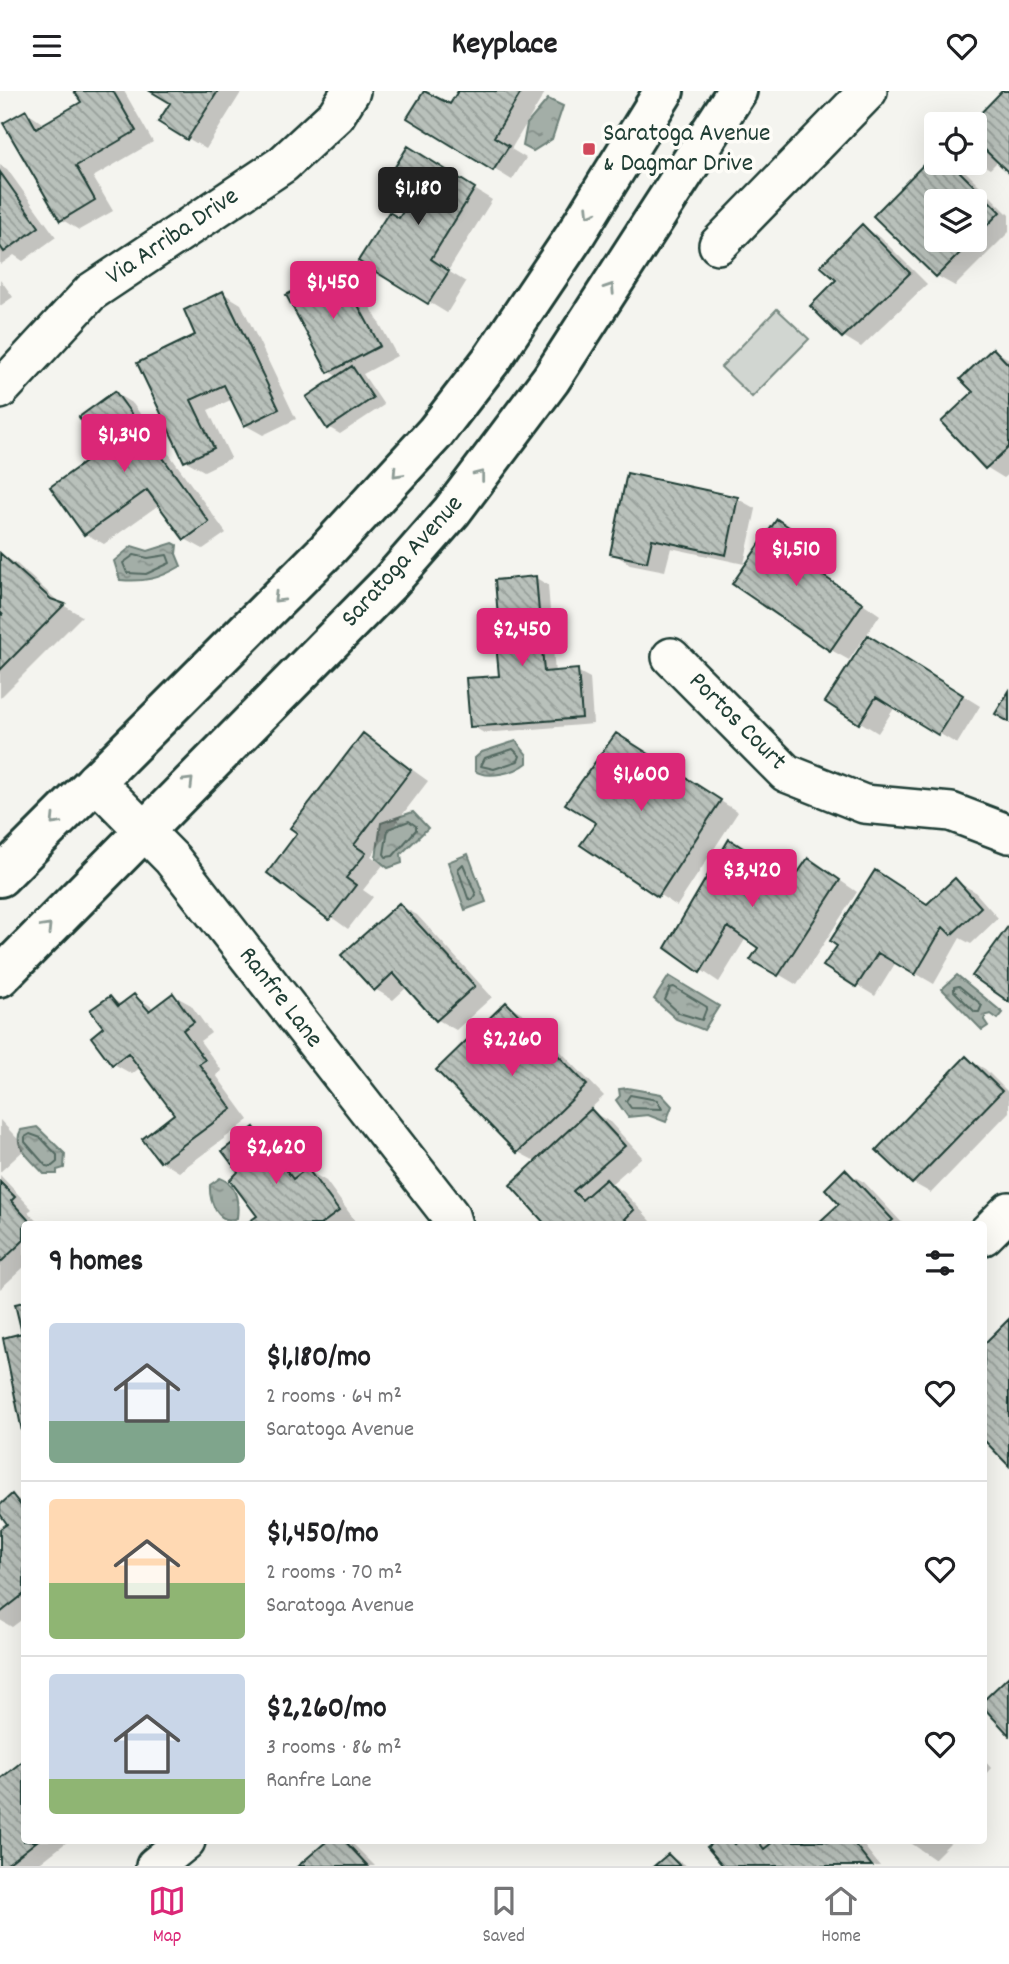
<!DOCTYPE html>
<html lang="en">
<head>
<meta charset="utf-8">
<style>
  body { margin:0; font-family:Dekko,sans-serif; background:#f2f2f2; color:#202124; height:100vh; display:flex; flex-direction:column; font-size:26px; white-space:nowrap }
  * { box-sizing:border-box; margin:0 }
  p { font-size:23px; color:#757577 }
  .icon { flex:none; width:38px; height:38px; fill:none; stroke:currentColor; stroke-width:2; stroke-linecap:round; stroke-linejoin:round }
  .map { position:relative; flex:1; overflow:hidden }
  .drawer { position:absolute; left:21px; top:1130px; width:966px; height:623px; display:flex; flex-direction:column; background:#fff; border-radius:7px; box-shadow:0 7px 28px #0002 }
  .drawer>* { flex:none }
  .controls { position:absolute; left:924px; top:21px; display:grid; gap:14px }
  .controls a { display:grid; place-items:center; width:63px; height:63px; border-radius:7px; background:#fff; box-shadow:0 7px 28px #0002; font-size:35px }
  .price { position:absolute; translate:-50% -60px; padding:0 16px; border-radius:7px; background:#db2777; color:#fff; font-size:23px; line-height:46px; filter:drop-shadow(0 2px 4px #0008) }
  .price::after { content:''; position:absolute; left:50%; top:42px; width:21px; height:16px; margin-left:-10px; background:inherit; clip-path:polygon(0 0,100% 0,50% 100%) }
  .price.active { background:#222; color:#fff }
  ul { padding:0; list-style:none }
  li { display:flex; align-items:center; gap:21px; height:175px; padding:0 28px }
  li+li { border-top:2px solid #e0e0e0 }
  li span { display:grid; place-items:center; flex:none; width:196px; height:140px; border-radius:7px; color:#555 }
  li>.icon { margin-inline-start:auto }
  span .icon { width:84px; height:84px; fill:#fffc; stroke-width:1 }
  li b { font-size:30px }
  h2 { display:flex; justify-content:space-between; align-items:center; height:84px; padding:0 28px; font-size:30px }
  header { display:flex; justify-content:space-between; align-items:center; height:91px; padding:0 28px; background:#fff; font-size:32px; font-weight:700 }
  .tabs { display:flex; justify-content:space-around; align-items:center; height:98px; border-top:2px solid #e0e0e0; background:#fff; font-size:19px; color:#757577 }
  .tabs a { display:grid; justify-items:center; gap:4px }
  .tabs .active { color:#db2777 }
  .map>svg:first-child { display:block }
  .pitch { fill:#d1d6d1; stroke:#788a82; stroke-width:2 }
  .water { fill:url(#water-ripples); stroke:#6e8179; stroke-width:2 }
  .shadow { fill:#0003; fill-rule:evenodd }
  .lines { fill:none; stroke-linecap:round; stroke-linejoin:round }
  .shore { stroke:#546a62; stroke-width:2 }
  .building { fill:url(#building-back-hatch); stroke:#1f3d34; stroke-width:2 }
  .minor-casing { stroke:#1f3d34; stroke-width:42 }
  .major-casing { stroke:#1f3d34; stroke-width:44 }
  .minor { stroke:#fdfcf7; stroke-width:37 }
  .major { stroke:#fdfcf7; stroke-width:38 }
  .oneway { stroke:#8e9c96 }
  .poi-dot { fill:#d1495b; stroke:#fdfcf7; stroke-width:2.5 }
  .labels { text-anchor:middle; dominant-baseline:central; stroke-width:7; stroke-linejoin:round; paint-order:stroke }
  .poi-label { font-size:26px; fill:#1f3d34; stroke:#fdfcf7; text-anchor:start }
  .street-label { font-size:26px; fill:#1f3d34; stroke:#fdfcf7 }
</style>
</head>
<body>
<header><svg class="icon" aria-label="menu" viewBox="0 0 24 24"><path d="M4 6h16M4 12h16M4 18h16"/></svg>Keyplace<svg class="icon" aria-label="heart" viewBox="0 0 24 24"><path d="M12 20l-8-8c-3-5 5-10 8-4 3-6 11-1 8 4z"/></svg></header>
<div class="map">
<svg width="1009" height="1775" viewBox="0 0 1009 1775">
  <defs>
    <pattern id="water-ripples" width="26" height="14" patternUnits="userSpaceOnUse" patternTransform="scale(1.75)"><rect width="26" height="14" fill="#a3aea7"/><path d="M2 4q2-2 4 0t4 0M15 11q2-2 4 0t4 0" fill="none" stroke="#848f89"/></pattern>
    <pattern id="building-back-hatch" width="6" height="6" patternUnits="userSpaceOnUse" patternTransform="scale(1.75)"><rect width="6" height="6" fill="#b9c1bb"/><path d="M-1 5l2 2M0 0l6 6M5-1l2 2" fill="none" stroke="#969e99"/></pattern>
  </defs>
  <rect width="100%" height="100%" fill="#f4f4ef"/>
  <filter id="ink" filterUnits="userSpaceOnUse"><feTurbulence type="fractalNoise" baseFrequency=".0143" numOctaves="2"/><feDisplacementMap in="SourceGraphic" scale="14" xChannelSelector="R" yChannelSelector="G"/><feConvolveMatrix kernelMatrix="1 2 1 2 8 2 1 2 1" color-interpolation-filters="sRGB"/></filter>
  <g filter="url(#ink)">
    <!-- pitch -->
    <path class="pitch" d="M777,218L809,248L752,306L721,276Z"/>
    <!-- water -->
    <path class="water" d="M548,8L563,15L552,48L533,60L523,55L527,33Z
      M173,452L177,454L176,463L181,475C159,488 145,491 120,489L114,470L132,455L148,460Z
      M516,650L527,664V672C515,682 488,688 475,680V667L482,661Z
      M413,721L428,737L401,763L402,772L388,777L376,767L381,732Z
      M468,763L486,811L465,819L448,771Z
      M957,884L1003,922L998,928L991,923L986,924L984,929L988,935L982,939L942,898Z
      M669,885L719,915L704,939L676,928L654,908Z
      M627,997L661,1003L672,1015L666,1031L648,1024L628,1026L616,1009L620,1005L619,998Z
      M37,1036L65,1063L64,1077L57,1079V1083H44C34,1071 11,1055 21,1039Z
      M220,1087C237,1093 239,1110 237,1127C218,1135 209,1110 210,1094Z"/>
    <!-- shadow -->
    <path class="shadow" d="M76,0H124L153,51L93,86L113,120L79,139L61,128L26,21L45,34L83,12Z
      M153,0H242L206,58L161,31L172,12Z
      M426,0L451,15L460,0H546L511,58L526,67L512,89L410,27Z
      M1005,0H1009V80L998,70L990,78L975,69V33H972Z
      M936,64V72H957L1009,124V141L955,195L937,185L876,125ZM936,110H975V149H936Z
      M426,68L492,109L448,180L466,191L447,222L360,169L400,129L418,100Z
      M0,74L7,78L56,146L23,170L14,164L0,174Z
      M862,135L880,146L927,193L861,256L843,245L838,189Z
      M338,179L356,189L397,265L363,283L384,314L340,343L328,336L338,286L330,281L288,205Z
      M0,188L13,206L0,215Z
      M223,202L241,213L296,328L263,344L245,334L233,308L208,319L231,367L204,380L186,370L139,273L198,245Z
      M994,259L1009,268V383L1004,387L986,376L976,302Z
      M115,302L133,313L226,442L203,458L185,448L160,413L104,453L86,443Z
      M629,384L738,408L756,418L744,473L671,457L665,480L630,473L612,462Z
      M778,430L821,458L810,476L880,524L849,569L831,559Z
      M0,463L17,473L61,513L82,525L0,607V524L9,528L0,518Z
      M536,487L548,494L555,582L577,580L590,587L593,633L484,642L472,635L501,587L502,553Z
      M886,557L980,615L957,653L895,616L878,642L828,611Z
      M364,644L428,690L371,765L383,774L363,799L373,806L348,838L269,781L299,742Z
      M634,655L738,721L677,815L582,754L599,732Z
      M826,780L857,801L797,894L753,868L761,857L746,847L719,891L667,856L794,791Z
      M955,790L974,800L998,827L971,853L960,847L934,893L896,871L875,905L826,875L928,815Z
      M399,814L417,824L492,906L456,939L438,929L407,896L393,909L375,898Z
      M173,904L191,914L211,942L200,950L222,980L216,984L249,1029L179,1081L161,1070L177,1024L141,976L132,983L114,973L105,937L110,907L123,914L135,905L155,918Z
      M507,913L525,924L604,1005L589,1019L610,1031L642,1066L611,1093L624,1101L651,1130L647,1134H549L537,1071L518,1061Z
      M967,968L985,978L1009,1002V1021L931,1102L913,1092Z
      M0,1029L26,1057L0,1081Z
      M254,1038L273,1049L300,1085L307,1079L326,1090L356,1131L352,1134H247L260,1125Z
      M846,1081L864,1091L904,1134H819L841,1113Z
      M0,1084L32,1118L28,1121L40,1134H24V1176L0,1198Z
      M24,1213V1341L5,1249L24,1243L17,1214Z
      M1009,1231V1373L984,1347V1255Z
      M13,1405L24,1412V1527L12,1536L0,1529V1435L4,1437L9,1433L0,1416Z
      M984,1669L991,1677L984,1685Z
      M24,1671V1750H68L36,1775H0V1691Z
      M329,1750H350L375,1775H301Z
      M718,1750H764L770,1755L776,1750H860L880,1775H725Z
      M908,1750H952L934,1768Z
      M669,1765L687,1775H657Z"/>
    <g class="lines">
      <!-- shore -->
      <path class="shore" d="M134,464L148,467L167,464L170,472L146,483L127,482L123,472Z
        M513,658L520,665L518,670L494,678L481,675L485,667Z
        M409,730L416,735V739L393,765L386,766L384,763L388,738Z
        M463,773L476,804L472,809L468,807L458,778Z
        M959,895L982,914L979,921H975L954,900V896Z
        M674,896L707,916L702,929L679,922L665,909L670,897Z
        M630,1004L657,1009L662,1018L631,1017L626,1010Z
        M30,1043L41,1047L57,1064V1071L51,1076L46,1075L25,1051V1046Z"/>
    </g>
    <!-- building -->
    <path class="building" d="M74,0H113L136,40L76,75L95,109L60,130L3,32L26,19L36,37L81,11Z
      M150,0H218L187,49L158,31L170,12Z
      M424,0L450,13L458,0H522L494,46L509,55L493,80L407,27Z
      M1002,0H1009V82L983,57L975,65V33H970Z
      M408,55L475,97L431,168L449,180L428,213L358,170L389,121L399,127L416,100L390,84Z
      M936,61V72H951L1000,121L975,147V110H936V149H973L936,186L873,125Z
      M0,81L39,136L4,161L0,155Z
      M862,133L910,182L842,247L810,215L836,189L820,175Z
      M338,177L380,255L328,282L286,204Z
      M223,200L279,318L244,335L224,294L191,309L214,357L184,371L137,272L195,244L184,219Z
      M993,257L1009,274V356L985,378L941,331L973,301L960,288Z
      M352,275L373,307L327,338L306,306Z
      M115,300L209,431L184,449L147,399L84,444L50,396L102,359L79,326Z
      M627,382L738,406L726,464L652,448L647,471L610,463Z
      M777,428L804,446L793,464L863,512L830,560L732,493Z
      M0,462L51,508L65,513L0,579V523L3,524L0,521Z
      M536,485L544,581L578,578L582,627L470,636L466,587L499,585L496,552L500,551L495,489Z
      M868,544L963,604L938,644L876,606L859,633L825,611Z
      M1009,600V631L995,623Z
      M363,642L411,679L354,754L366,762L346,787L356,794L329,829L267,782L297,742L290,737Z
      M616,642L721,709L658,806L580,754L596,732L565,713Z
      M729,748L793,789L808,767L840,789L778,885L750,869L758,857L728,836L700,882L665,857Z
      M875,779L927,813L955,787L981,816L951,844L943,836L915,884L878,862L856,896L823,875L837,855L830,850Z
      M399,812L475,895L436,930L393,882L374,900L341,864Z
      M1009,834V911L972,885Z
      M173,902L194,931L183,939L205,969L199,973L232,1018L160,1071L142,1048L174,1023L128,962L112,974L91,946L103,936L90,919L110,905L118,915L134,903L149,920Z
      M506,911L587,994L517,1062L436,979Z
      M966,965L1002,1000L912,1093L876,1059Z
      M591,1018L625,1055L573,1100L582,1109L606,1088L634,1119L625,1128L631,1134H546L510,1094Z
      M254,1036L293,1088L307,1077L339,1120L320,1134H244L257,1125L230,1089L238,1081L222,1060Z
      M845,1078L893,1129L887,1134H816L839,1113L825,1098Z
      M0,1091L15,1106L11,1110L33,1134H24V1149L0,1172Z
      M24,1211V1350L3,1247L22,1242L15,1213Z
      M1009,1228V1375L984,1349V1253Z
      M12,1403L22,1416L24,1414V1503L0,1522V1438L7,1433L0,1423V1414Z
      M1009,1585V1644L984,1617V1609Z
      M24,1669V1750H37L5,1775H0V1688Z
      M327,1750H345L368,1775H298Z
      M715,1750H732L735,1753L738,1750H758L764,1758L774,1750H852L872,1775H723L707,1756Z
      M668,1763L680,1775H654Z"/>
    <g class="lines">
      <defs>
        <path id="minor" d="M718,154L868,0
          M0,299L91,201L283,73L336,24L351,0
          M671,566L786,682L864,713L951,721L1009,743
          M95,690L172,768L450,1124L453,1134
          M984,1145L1009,1120
          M155,1775L186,1750"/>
        <path id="major" d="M0,786L327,459L435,342L492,268L574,146L664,0
          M0,886L390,491L452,420L551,288L737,0"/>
      </defs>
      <!-- minor casing -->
      <use href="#minor" class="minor-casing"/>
      <!-- major casing -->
      <use href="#major" class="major-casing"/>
      <!-- minor -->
      <use href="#minor" class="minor"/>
      <!-- major -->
      <use href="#major" class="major"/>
    </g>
    <!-- one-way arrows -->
    <defs><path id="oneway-chevron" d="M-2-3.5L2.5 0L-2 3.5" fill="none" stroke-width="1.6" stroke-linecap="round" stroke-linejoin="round" transform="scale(1.75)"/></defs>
    <g class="oneway">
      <use href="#oneway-chevron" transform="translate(590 121) rotate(122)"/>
      <use href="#oneway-chevron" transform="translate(610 197) rotate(-57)"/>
      <use href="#oneway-chevron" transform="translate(397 382) rotate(133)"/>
      <use href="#oneway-chevron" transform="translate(480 384) rotate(-52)"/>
      <use href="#oneway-chevron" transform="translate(278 507) rotate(135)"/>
      <use href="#oneway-chevron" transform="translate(189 691) rotate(-45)"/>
      <use href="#oneway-chevron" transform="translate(55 730) rotate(134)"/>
      <use href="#oneway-chevron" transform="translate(47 837) rotate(-46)"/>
    </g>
  </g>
  <!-- markers -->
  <rect class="poi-dot" x="582" y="51" width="14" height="14" rx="3.5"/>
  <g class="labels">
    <!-- poi labels -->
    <g class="poi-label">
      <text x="603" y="43">Saratoga Avenue<tspan x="603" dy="30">&amp; Dagmar Drive</tspan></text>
    </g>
    <!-- street labels -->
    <g class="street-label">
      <text transform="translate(173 146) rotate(-34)">Via Arriba Drive</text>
      <text transform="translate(403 471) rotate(-48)">Saratoga Avenue</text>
      <text transform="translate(737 631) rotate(45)">Portos Court</text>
      <text transform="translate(280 907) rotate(52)">Ranfre Lane</text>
    </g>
  </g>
</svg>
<div class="controls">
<a><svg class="icon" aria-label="locate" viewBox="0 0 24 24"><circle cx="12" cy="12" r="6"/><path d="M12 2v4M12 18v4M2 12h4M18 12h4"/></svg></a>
<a><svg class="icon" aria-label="layers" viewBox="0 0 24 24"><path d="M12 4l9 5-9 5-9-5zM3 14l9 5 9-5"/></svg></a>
</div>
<b class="price active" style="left:418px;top:136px">$1,180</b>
<b class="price" style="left:333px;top:230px">$1,450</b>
<b class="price" style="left:124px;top:383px">$1,340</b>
<b class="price" style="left:796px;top:497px">$1,510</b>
<b class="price" style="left:522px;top:577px">$2,450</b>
<b class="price" style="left:641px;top:722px">$1,600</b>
<b class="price" style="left:752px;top:818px">$3,420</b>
<b class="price" style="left:512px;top:987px">$2,260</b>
<b class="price" style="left:276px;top:1095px">$2,620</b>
<section class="drawer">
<h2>9 homes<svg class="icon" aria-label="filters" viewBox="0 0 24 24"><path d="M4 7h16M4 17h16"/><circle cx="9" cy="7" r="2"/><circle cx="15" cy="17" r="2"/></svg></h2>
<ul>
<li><span style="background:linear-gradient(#c9d6e8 70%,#7fa58c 0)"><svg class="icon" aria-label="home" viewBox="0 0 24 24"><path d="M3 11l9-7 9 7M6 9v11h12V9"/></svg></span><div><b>$1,180/mo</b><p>2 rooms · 64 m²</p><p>Saratoga Avenue</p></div><svg class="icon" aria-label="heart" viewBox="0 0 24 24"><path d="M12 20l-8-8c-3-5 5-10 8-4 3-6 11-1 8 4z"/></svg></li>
<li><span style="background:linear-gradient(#ffd9b3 60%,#8fb573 0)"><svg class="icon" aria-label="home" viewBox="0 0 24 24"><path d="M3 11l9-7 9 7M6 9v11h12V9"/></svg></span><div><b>$1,450/mo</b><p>2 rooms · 70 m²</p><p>Saratoga Avenue</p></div><svg class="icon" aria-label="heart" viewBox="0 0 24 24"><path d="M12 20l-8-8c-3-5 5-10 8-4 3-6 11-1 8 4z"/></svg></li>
<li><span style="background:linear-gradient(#c9d6e8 75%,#8fb573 0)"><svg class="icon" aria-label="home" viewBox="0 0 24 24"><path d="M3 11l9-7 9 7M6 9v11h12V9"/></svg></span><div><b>$2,260/mo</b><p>3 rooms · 86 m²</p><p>Ranfre Lane</p></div><svg class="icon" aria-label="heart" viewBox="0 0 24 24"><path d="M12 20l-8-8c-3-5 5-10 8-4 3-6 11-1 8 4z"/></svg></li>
</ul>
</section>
</div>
<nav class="tabs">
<a class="active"><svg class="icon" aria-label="map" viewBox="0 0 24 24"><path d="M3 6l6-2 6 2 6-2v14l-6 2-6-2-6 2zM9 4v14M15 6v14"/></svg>Map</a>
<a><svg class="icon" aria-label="saved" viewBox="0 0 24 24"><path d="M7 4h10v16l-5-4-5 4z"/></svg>Saved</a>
<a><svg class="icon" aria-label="home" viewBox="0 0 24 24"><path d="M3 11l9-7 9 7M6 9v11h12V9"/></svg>Home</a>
</nav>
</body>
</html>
